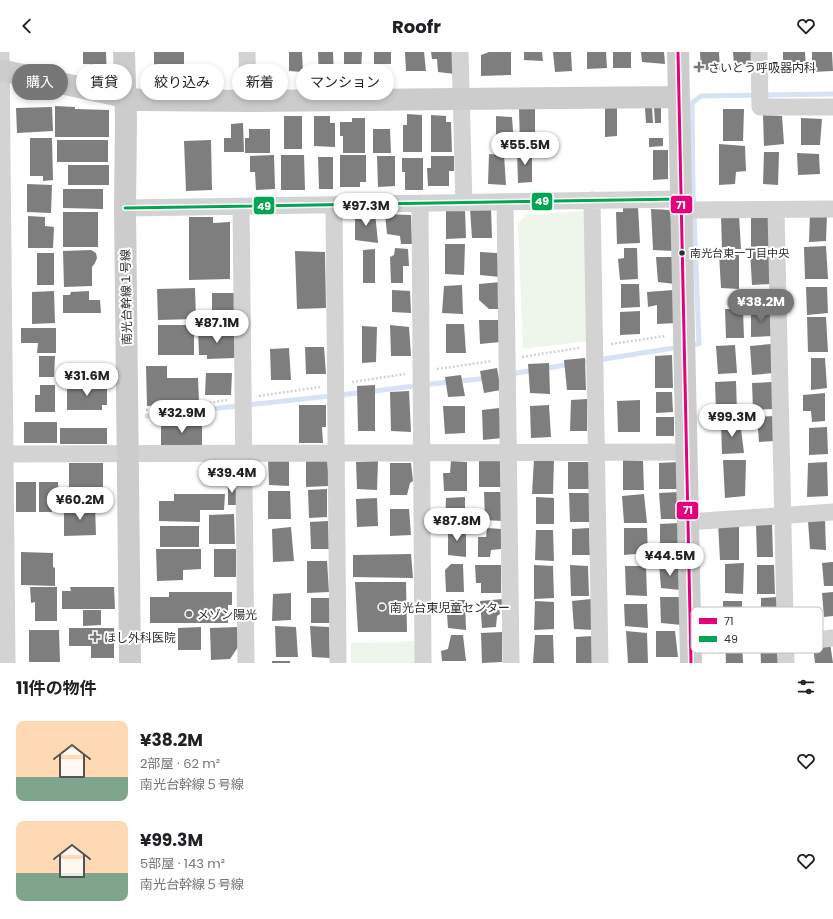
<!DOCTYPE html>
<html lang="ja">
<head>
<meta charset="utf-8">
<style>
  body { margin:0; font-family:Poppins,"Noto Sans JP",sans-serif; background:#f2f2f2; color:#202124; height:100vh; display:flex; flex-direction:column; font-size:15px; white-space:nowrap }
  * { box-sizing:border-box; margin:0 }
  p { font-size:13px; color:#757577 }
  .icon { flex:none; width:22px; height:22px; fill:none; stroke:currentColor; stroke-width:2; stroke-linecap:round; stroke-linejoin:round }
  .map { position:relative; height:611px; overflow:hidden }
  .drawer { display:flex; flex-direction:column; background:#fff; flex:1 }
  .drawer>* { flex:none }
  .top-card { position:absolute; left:12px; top:12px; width:400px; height:36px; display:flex; gap:8px }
  .price { position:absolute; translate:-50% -34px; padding:0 9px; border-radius:14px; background:#fff; color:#222; font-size:13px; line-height:26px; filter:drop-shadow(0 1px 2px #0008) }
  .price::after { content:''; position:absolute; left:50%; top:24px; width:12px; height:9px; margin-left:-6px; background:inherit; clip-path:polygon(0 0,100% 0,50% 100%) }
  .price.active { background:#777; color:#fff }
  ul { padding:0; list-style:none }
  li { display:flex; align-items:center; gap:12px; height:100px; padding:0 16px }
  li span { display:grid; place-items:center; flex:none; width:112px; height:80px; border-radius:8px; color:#555 }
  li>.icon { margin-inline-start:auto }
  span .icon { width:48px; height:48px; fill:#fffc; stroke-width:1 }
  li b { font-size:17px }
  h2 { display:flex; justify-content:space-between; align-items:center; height:48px; padding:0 16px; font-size:17px }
  .tag { padding:0 14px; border-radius:18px; background:#fff; box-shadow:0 2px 6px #0003; font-size:14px; line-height:36px }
  .tag.active { background:#777; color:#fff }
  header { display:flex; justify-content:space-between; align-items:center; height:52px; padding:0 16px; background:#fff; font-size:18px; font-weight:700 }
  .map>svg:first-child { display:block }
  .green { fill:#eef5eb }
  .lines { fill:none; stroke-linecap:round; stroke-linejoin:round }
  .stream { stroke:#d7e3f2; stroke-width:5 }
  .building { fill:#7e7e7e }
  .path { stroke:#d3d3d3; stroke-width:2.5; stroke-dasharray:2 2; stroke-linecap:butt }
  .street { stroke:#d3d3d3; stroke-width:17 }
  .secondary { stroke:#ccc; stroke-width:22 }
  .bus-1-casing { stroke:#fff; stroke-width:6 }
  .bus-2-casing { stroke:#fff; stroke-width:6 }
  .bus-1 { stroke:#e5007d; stroke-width:3 }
  .bus-2 { stroke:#00a651; stroke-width:3 }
  .poi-dot { fill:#777; stroke:#fff; stroke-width:1.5 }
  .bus-dot { fill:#2e2e2e; stroke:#fff; stroke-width:1.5 }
  .labels { text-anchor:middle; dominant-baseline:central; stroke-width:4; stroke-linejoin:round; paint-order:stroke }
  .bus-label { font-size:11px; fill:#2e2e2e; stroke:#fff; text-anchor:start }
  .poi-label { font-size:12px; fill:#2e2e2e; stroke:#fff; text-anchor:start }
  .street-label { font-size:12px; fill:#2e2e2e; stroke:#fff }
  .key { fill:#fff; stroke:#c0c0c0; stroke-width:1 }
  .key-label { font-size:11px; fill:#2e2e2e }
  .line-badge { stroke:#fff; stroke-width:1.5 }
  .badge-label { font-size:11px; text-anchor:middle; font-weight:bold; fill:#fff }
</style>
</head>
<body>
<header><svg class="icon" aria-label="back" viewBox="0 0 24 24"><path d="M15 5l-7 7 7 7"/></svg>Roofr<svg class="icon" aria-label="heart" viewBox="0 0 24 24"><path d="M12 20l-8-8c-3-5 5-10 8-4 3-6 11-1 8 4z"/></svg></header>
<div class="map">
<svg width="833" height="611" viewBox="0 0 833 611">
  <rect width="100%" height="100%" fill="#fff"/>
  <!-- green -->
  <path class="green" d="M584,159L589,289L523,297L518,171L526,163Z
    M418,589V611H351V591Z"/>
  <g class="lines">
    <!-- stream -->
    <path class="stream" d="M689,293L699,292L693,137L692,51L701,44L833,42
      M579,311L680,295
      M543,317L571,312
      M510,322L535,318
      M147,364L367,340L422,333L488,326"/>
  </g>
  <!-- building -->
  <path class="building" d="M83,0H106L107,26H90V12H83Z
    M154,0H184V12H176V29H154Z
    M289,0H302L303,20L289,19Z
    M318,0H333L334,28L319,30Z
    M344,0H362L361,19H344Z
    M374,0H391V12H374Z
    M405,0H424L426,19H406Z
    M431,0H453L455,22L438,20L437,7H432Z
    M489,0H511V23L481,24V3Z
    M524,0H542L543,9L524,8Z
    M553,0H571L572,19L555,20Z
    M587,0H606L607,16L587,17Z
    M613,0H631V16H613Z
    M641,0H664L665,12L642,10Z
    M700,0H719L720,18H701Z
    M733,0H752L754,12L734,13Z
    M783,0H805L806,17L783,18Z
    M812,0H832L833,19L812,20Z
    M55,54L75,55V57L109,58V85H55Z
    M52,55L53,79L17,81L16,56Z
    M652,55L653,71H646L645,56Z
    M661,55V71H655L654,56Z
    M535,56V91L520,92L519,57Z
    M605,56H617V84L605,85Z
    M723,57H744L743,89H723Z
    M407,62L422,63V100H403V73H407Z
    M431,63L446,64V70H451L452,100H431Z
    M763,63L782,64L784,92L764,94Z
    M284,64H302V97H284Z
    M314,64H330V71H335V95L314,94Z
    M496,64L512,65L514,93H496Z
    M352,66H365V101H343V84H340V70H352Z
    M801,66L822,67L820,93H801Z
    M243,71L244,100H224V86H231V72Z
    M249,77H270V101H245V86H249Z
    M373,77H390L391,101H373Z
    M30,86H52L53,128L43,129V124H30Z
    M649,86H663V94L649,95Z
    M57,88H108V110H57Z
    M211,88L212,138L186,139L184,89Z
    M719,92L745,94L746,119L736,120L735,132L719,133Z
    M517,98H532V130L518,131Z
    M653,98H668V127L653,128Z
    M764,100H779L778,133L763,132Z
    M797,101L819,102L820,122L798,123Z
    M489,102L504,103L506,133L488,132Z
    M274,103L275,137L256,138L255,120H250V104Z
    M281,103H304L305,138H281Z
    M340,103H366V130H360V135H340Z
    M377,104H395V134L378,135Z
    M431,104H454V119H449V134H428L427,116H431Z
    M318,105H333V137H319Z
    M402,106H423V138H405V120H402Z
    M68,113H109V133H68Z
    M27,132L52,133L51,161L27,160Z
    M63,137H103V157L63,156Z
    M623,154L638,155L640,191L617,192L616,160H623Z
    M446,157H465L466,186L446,187Z
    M470,157H491L492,186H472Z
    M651,157L670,158L674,199L653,198Z
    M63,160H98V195H63Z
    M355,160H375L378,191L355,188Z
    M810,161H827L826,189L809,190Z
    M385,162L411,163L412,192H401L400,184L387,182Z
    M721,163H739L741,197H722Z
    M28,164L45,165V174L54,175L53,196H28Z
    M189,165H213V171L230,170V227L189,228Z
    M751,165H771V194L751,195Z
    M445,192H465L464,223L445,222Z
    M826,194L828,227H805L804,195Z
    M395,196L408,197L409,214H403V231H391L390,205L394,203Z
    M624,196H637L638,227L620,228L618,207L624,206Z
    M375,197V231H363V198Z
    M91,198L96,201L97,206L95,211L92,215V234L64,235L63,199Z
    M295,199L325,200L326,256L297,257Z
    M750,199H769L771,232L752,233Z
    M480,200L497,201L500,225L480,223Z
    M37,201H54V233H37Z
    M719,202H739V237L721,236Z
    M656,205H674L675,232L658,230Z
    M500,230L501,257H489L479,248V232Z
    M621,232H639L640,255L621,256Z
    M462,233L463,262L442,261L444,234Z
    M806,235H827L828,261L807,263Z
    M195,236L196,267L158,268L157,237Z
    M392,238L410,239L411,261L392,260Z
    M673,238L676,271L657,272V253L648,255L647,240Z
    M54,239L55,271L32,272V240Z
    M89,239V248H100L101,261H63V243H70L71,240Z
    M212,241H235V268H212Z
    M725,257H743L744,286H726Z
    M751,257H769L773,284L751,285Z
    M640,259V282L620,283V260Z
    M807,265H826L828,300H808Z
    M479,268H499L500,290L480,292Z
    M446,272H464L466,301H446Z
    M158,273H194V303H158Z
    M390,273L409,275L411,304H391Z
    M362,274L377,275L376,310L362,311Z
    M21,276H56V301H37L38,291H21Z
    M198,278H235V306L207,307V303H199Z
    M771,292L774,321L752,323L750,294Z
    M735,293L737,321L718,322L716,294Z
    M305,295H324L326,322H306Z
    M289,296L291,328H271L270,297Z
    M672,303L673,336H655V304Z
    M39,304H55L54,325H39Z
    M585,306L586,338H567L564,308Z
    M811,306H825L827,336L811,338Z
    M549,311L550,342L530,341L528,312Z
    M146,314H167V326H198L199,349H172V353L147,354Z
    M497,316L501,338L484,341L480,319Z
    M206,321H232L231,343H205Z
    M461,323L465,344L448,345L445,325Z
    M736,329L737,361H716L715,330Z
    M772,330L773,357L753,358L752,331Z
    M40,333H55V360H35V343H40Z
    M67,333H107V353H102V358H67Z
    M375,333V379H358L357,334Z
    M409,339L411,380L391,379L390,340Z
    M656,340H672L673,360L656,361Z
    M825,341V369L812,370L811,359H803V343Z
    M587,347V379H570L571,348Z
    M640,348V380H618L617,349Z
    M299,353H326V375H322L323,391H299Z
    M549,353L551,385L531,386L530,354Z
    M443,354H465V381L445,382Z
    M499,356L502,386L483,388L482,358Z
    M773,364L776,389L759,390L757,365Z
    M656,365H674V384H656Z
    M161,369H202V396H161Z
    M740,369L744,401L722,402L721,370Z
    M24,370H57V391H24Z
    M827,375L828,402L809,403V376Z
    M60,376H107V392H60Z
    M327,405L329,434L306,435V406Z
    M479,405L500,406L501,435H479Z
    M268,406H289V434L269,433Z
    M534,407H554L553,442H532Z
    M623,408L643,409L644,438H623Z
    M723,408H746L745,444L725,446Z
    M378,409L377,438L357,437L356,410Z
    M451,409L467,410V439H444L443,421H450Z
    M568,410H589V437H568Z
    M678,410L679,437H659V411Z
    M827,410L828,444L807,445L808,411Z
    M69,411H103V448H69Z
    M390,411H411L413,429L410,431L407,443H390Z
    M16,430H36V460H16Z
    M39,430H58L59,456H52V460H39Z
    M228,430H237V453H228Z
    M327,437V465L309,466L308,438Z
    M268,439H290L291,467H268Z
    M484,440H502V469L485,468Z
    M679,440V467H661L659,441Z
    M569,441H591V470H570Z
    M174,442H225L224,458H200V470L159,469V449H174Z
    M644,442L647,471H624L622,444Z
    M465,445V471L445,472L446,446Z
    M536,445L554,446V472H536Z
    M377,446L378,474L357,475L356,447Z
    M95,453L96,483L64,484V454Z
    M390,457H409L411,483L390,484Z
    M234,462L235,492H209V463Z
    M825,468L826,498L810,497L808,469Z
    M328,469L329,497H311L310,470Z
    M772,470L773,505H757L756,471Z
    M679,471L681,495H660V472Z
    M718,471H739V508H720Z
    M160,474H199V495H160Z
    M291,475L294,509L273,510L272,477Z
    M466,476V505L448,503V477Z
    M487,476L502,477L501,497L491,498L490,505H478V485H486Z
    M589,476L590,503H572V477Z
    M624,476H647L648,501L624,503Z
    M536,478H553L554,509L535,508Z
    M156,497H201V517L183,518V528L157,529Z
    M214,497H236V525H214Z
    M21,500L53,501V515L55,516V534L21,533Z
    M411,502L413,526L353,525V503Z
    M307,509H327L329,540L307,541Z
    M833,510V534H824L822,511Z
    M744,511L743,542L725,541V512Z
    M451,512H463L464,540H446L445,518Z
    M659,512L680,513V538L661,536Z
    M475,513H501V541H481V531H476Z
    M534,513L553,514L554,546L534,547Z
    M570,513L588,514L589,544H571Z
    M757,513H774L775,542H757Z
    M625,514H646L647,544L626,543Z
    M355,530H406L407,580H358Z
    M30,535H57V569H35V550L31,551Z
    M70,535H114L115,557H62V539H71Z
    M169,540H232V553H228V571H150V545H169Z
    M833,540V564L824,565L822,541Z
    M291,541V568L272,569L273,542Z
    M660,545H680L682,573L661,571Z
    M777,545L778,571L761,573V546Z
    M311,546H329L331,571H311Z
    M503,547L505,555L499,556L500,562L497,564L496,575L482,576L480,549Z
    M591,547L595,578L574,577L572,549Z
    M446,548H465L466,578L448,576Z
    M535,549L554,550V577L534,578Z
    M723,549H742V577H723Z
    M624,552H647L648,576L625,574Z
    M83,558H101V573L83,574Z
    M275,574L296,575L298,605H276Z
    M310,574L329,575L330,606L312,605Z
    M201,575V598H178V576Z
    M237,575L238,595L230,607L211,608L210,576Z
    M69,576H114V606H91V594H69Z
    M29,578H59L60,610H29Z
    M626,579L647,581L648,611H628Z
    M656,579H675L678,605H656Z
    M502,580V610L482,611L481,581Z
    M451,583H463L466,609H442L441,599L448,597Z
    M535,583H553L554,611H533Z
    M593,584L596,611H576V585Z
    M742,586L743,611H726L725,587Z
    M776,586L778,611H761L760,587Z
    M830,591L833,611H815L813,593Z
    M272,609H290V611H272Z"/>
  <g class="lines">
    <!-- path -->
    <path class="path" d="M611,292L666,284
      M522,305L579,296
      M437,317L492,309
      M352,330L405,322
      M259,344L320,335
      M146,358H165L227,348"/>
    <!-- street -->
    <path class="street" d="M1,0L7,611
      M247,0L248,49
      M460,0L464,151
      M759,0L760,55H833
      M592,148L600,611
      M505,150L511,611
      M420,151L423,611
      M334,153L338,611
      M241,154L246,611
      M125,156L681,147
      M682,158L833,157
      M776,158L786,611
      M735,250H777
      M0,402L687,400
      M688,470L833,460
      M785,592L833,586"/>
    <!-- secondary -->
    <path class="secondary" d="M124,0L126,69L125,156L130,611
      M678,0L691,611
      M0,18L139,48L248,49L679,45"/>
    <defs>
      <path id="bus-1" d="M678,0L691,611"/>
      <path id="bus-2" d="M125,156L681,147"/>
    </defs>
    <!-- bus-1 casing -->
    <use href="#bus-1" class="bus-1-casing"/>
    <!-- bus-2 casing -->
    <use href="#bus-2" class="bus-2-casing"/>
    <!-- bus-1 -->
    <use href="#bus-1" class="bus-1"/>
    <!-- bus-2 -->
    <use href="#bus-2" class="bus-2"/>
  </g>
  <!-- markers -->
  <g class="poi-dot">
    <path d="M697 9h4v4h4v4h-4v4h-4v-4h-4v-4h4z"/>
    <circle cx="382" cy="555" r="4"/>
    <circle cx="189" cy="562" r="4"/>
    <path d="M93 579h4v4h4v4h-4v4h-4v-4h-4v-4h4z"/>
  </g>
  <circle class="bus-dot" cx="682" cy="201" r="3.5"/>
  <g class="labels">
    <!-- bus labels -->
    <g class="bus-label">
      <text x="690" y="201">南光台東一丁目中央</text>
    </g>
    <!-- poi labels -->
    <g class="poi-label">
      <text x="708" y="15">さいとう呼吸器内科</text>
      <text x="390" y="555">南光台東児童センター</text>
      <text x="197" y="562">メゾン陽光</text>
      <text x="104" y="585">ほし外科医院</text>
    </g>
    <!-- street labels -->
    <g class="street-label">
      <text transform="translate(126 245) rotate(-91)">南光台幹線１号線</text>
    </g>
  </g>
  <!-- legend -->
  <rect x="691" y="555" width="132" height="46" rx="6" class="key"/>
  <rect x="699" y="566" width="18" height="6" fill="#e5007d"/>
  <rect x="699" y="584" width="18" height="6" fill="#00a651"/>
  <g class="key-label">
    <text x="724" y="573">71</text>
    <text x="724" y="591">49</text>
  </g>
  <g class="line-badge">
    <rect x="531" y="140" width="22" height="19" rx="4" fill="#00a651"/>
    <rect x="670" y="143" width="23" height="19" rx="4" fill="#e5007d"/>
    <rect x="253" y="144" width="22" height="19" rx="4" fill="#00a651"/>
    <rect x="676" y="449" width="23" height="19" rx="4" fill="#e5007d"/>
  </g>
  <g class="badge-label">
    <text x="542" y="153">49</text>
    <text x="681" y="157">71</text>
    <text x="264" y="158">49</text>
    <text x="688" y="462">71</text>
  </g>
</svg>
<b class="price" style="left:525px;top:114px">¥55.5M</b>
<b class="price" style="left:366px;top:175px">¥97.3M</b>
<b class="price active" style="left:761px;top:271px">¥38.2M</b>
<b class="price" style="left:217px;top:292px">¥87.1M</b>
<b class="price" style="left:87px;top:345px">¥31.6M</b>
<b class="price" style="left:182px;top:382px">¥32.9M</b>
<b class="price" style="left:732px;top:386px">¥99.3M</b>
<b class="price" style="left:232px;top:442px">¥39.4M</b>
<b class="price" style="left:80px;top:469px">¥60.2M</b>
<b class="price" style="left:457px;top:490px">¥87.8M</b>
<b class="price" style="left:670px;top:525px">¥44.5M</b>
<div class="top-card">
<a class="tag active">購入</a>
<a class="tag">賃貸</a>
<a class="tag">絞り込み</a>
<a class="tag">新着</a>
<a class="tag">マンション</a>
</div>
</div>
<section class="drawer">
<h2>11件の物件<svg class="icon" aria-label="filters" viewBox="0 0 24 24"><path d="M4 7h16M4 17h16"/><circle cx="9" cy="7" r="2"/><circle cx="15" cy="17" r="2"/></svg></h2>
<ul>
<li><span style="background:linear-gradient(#ffd9b3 70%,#7fa58c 0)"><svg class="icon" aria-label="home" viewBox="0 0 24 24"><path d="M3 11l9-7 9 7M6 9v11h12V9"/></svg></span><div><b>¥38.2M</b><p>2部屋 · 62 m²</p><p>南光台幹線５号線</p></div><svg class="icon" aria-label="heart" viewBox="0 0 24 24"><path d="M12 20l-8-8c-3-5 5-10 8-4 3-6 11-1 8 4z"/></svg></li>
<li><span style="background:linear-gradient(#ffd9b3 65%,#7fa58c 0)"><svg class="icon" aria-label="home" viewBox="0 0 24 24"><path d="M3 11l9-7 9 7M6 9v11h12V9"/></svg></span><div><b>¥99.3M</b><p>5部屋 · 143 m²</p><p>南光台幹線５号線</p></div><svg class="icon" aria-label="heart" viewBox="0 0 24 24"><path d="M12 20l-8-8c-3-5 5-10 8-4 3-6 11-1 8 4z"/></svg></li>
</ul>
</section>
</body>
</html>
